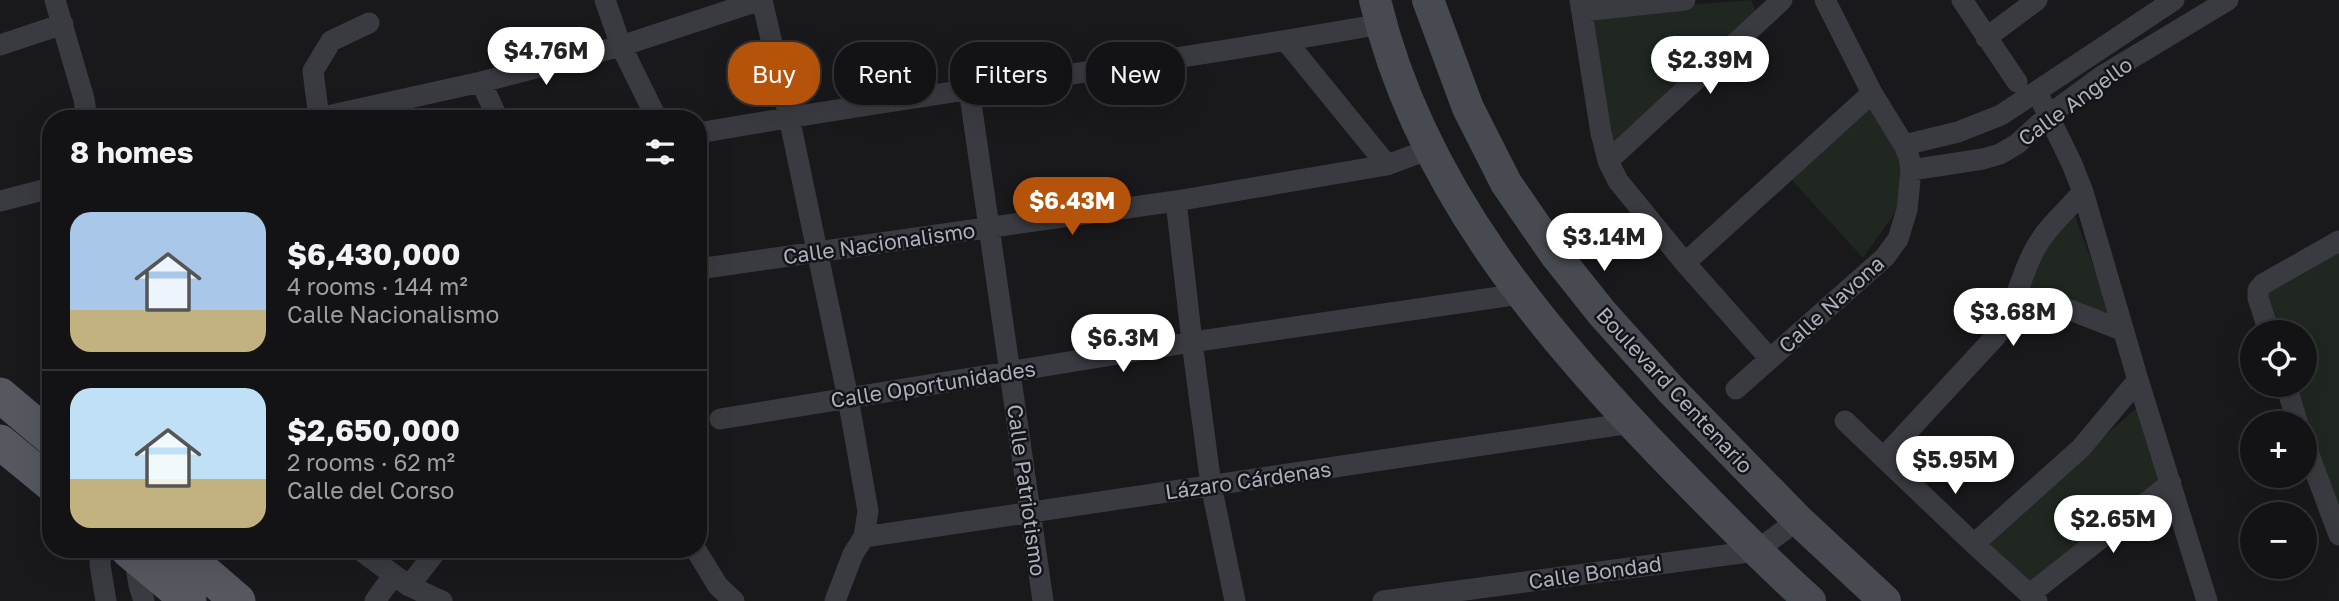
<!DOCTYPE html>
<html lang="en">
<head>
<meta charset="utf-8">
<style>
  body { margin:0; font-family:"Golos Text",sans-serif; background:#1c1c1e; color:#f1f3f6; height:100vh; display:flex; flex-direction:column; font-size:26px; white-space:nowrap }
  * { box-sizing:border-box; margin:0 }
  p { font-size:23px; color:#9d9ea0 }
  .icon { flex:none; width:38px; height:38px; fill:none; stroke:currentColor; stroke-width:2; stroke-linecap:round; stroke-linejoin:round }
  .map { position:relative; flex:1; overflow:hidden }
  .panel { position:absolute; left:42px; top:110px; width:665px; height:448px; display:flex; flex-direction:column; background:#131315; border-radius:28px; box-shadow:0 7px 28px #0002,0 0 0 2px #323234 }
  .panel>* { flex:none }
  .banner { position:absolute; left:728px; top:42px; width:665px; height:63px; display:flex; gap:14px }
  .fabs { position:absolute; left:2240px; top:320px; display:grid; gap:14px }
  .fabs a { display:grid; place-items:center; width:77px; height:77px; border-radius:50%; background:#131315; box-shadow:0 7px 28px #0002,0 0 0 2px #323234; font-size:35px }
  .price { position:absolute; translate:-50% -60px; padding:0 16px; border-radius:24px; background:#fff; color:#222; font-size:23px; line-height:46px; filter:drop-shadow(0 2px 4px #0008) }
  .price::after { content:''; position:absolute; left:50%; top:42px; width:21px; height:16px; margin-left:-10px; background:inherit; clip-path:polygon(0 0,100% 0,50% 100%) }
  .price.on { background:#b45309; color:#fff }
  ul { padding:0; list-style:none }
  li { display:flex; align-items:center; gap:21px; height:175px; padding:0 28px }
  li+li { border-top:2px solid #323234 }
  li span { display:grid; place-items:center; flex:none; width:196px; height:140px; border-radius:21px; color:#555 }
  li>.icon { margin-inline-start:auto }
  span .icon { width:84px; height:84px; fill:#fffc; stroke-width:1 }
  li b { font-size:30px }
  h2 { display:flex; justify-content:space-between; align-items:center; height:84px; padding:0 28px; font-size:30px }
  .tag { padding:0 24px; border-radius:28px; background:#131315; box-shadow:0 7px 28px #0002,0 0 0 2px #323234; font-size:24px; line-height:63px }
  .tag.on { background:#b45309; color:#fff }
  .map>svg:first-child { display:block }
  .green { fill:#1f2720 }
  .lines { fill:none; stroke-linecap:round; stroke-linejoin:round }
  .minor { stroke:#3a3b41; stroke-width:21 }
  .secondary { stroke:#484a51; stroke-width:32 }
  .primary { stroke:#565860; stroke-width:35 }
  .labels { text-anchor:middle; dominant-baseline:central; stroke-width:5; stroke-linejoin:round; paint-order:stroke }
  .street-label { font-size:21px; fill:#abb0bc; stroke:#141417 }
</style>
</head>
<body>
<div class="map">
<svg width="2339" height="601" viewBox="0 0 2339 601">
  <rect width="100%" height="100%" fill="#19191c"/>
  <!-- green -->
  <path class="green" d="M1751,0L1757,14L1609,145L1586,16L1630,10Z
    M1871,101L1898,149L1903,174L1900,206L1863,258L1790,178Z
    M2075,216L2112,317L2023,289L2037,253Z
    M2339,248V508L2295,385H2305V332H2276L2261,292Z
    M2139,406L2162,477L2027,584L1982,543Z"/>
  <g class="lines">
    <!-- minor -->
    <path class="minor" d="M55,0L84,99L87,119
      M605,0L621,46L657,119
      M762,0L789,117L848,398L868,511L864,537L853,554L835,601
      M1580,0L1601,133L1608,161L1618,181L1685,263L1770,359
      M1962,0L2017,82
      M1582,11L1685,0
      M1986,38L2037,0
      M1286,41L1387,165
      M0,45L63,24
      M481,82L498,119
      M969,89L1043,601
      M2037,92L2072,164L2083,192L2138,380L2207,601
      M319,118L313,71L331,41L369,23
      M314,119L481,82L621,46L761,0
      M698,133C925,93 1154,65 1381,24
      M1904,145L1958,132L2001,115L2174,0
      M1608,161L1782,0
      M1911,170L1983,159L2000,154L2017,144L2049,115L2102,76L2228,0
      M0,201L51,188
      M1176,201L1192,342L1211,485L1235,601
      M1685,263L1872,93
      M698,269L1176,201L1387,165L1430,149
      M2016,297L2060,306L2124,331
      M2269,332L2258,298V290L2263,284L2339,241
      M2286,385L2298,424
      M1736,389L1885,257L1898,239L1907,210L1911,170L1909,157L1904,145L1872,93L1825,0
      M720,419L1192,342L1520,294
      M1845,421L1974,544L2037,601
      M2305,444L2339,535
      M1884,457L1996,336C2015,310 2019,279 2034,251C2045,229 2066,211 2083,192
      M864,537L1631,423
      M1974,544L2081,448L2138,380
      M101,550L100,565L106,601
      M360,550L409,586L442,601
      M696,550L718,586L734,601
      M134,555L139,585L144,601
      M409,586L437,550
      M2030,594L2171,483
      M375,601L393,576
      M1383,601L1756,551L1798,520"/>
    <!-- secondary -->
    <path class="secondary" d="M1375,0C1419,186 1544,334 1674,467C1719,513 1763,559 1810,601
      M1428,0L1468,108L1506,183L1555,254L1602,313L1673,392L1798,520L1885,601"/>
    <!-- primary -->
    <path class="primary" d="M0,395L51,438
      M0,442L51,484
      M128,550L189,601
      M179,550L238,601"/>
  </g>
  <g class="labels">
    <!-- street labels -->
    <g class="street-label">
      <text transform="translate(2075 101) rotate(-36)">Calle Angello</text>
      <text transform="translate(879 243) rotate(-8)">Calle Nacionalismo</text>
      <text transform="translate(1831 304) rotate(-42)">Calle Navona</text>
      <text transform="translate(933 384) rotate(-9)">Calle Oportunidades</text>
      <text transform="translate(1675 390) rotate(47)">Boulevard Centenario</text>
      <text transform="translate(1248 480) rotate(-8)">Lázaro Cárdenas</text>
      <text transform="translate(1027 490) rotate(82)">Calle Patriotismo</text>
      <text transform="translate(1595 572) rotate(-8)">Calle Bondad</text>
    </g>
  </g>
</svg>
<div class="fabs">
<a><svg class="icon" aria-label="locate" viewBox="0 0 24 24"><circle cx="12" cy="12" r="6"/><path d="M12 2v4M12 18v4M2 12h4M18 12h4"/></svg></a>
<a>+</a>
<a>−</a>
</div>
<b class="price" style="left:546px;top:87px">$4.76M</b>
<b class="price" style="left:1710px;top:96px">$2.39M</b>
<b class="price on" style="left:1072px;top:237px">$6.43M</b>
<b class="price" style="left:1604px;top:273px">$3.14M</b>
<b class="price" style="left:2013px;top:348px">$3.68M</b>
<b class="price" style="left:1123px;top:374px">$6.3M</b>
<b class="price" style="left:1955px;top:496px">$5.95M</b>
<b class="price" style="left:2113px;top:555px">$2.65M</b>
<div class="banner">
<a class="tag on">Buy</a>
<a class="tag">Rent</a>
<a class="tag">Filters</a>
<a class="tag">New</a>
</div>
<section class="panel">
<h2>8 homes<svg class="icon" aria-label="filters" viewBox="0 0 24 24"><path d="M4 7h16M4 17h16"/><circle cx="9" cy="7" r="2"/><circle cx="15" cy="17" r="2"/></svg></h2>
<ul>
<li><span style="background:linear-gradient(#a9c7e8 70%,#c2b280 0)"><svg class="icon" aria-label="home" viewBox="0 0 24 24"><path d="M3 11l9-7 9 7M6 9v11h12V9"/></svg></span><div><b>$6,430,000</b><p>4 rooms · 144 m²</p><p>Calle Nacionalismo</p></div></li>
<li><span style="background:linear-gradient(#bfe0f5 65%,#c2b280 0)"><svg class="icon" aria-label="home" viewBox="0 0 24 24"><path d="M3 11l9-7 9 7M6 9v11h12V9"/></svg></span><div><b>$2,650,000</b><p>2 rooms · 62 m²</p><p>Calle del Corso</p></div></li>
</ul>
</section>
</div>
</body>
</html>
